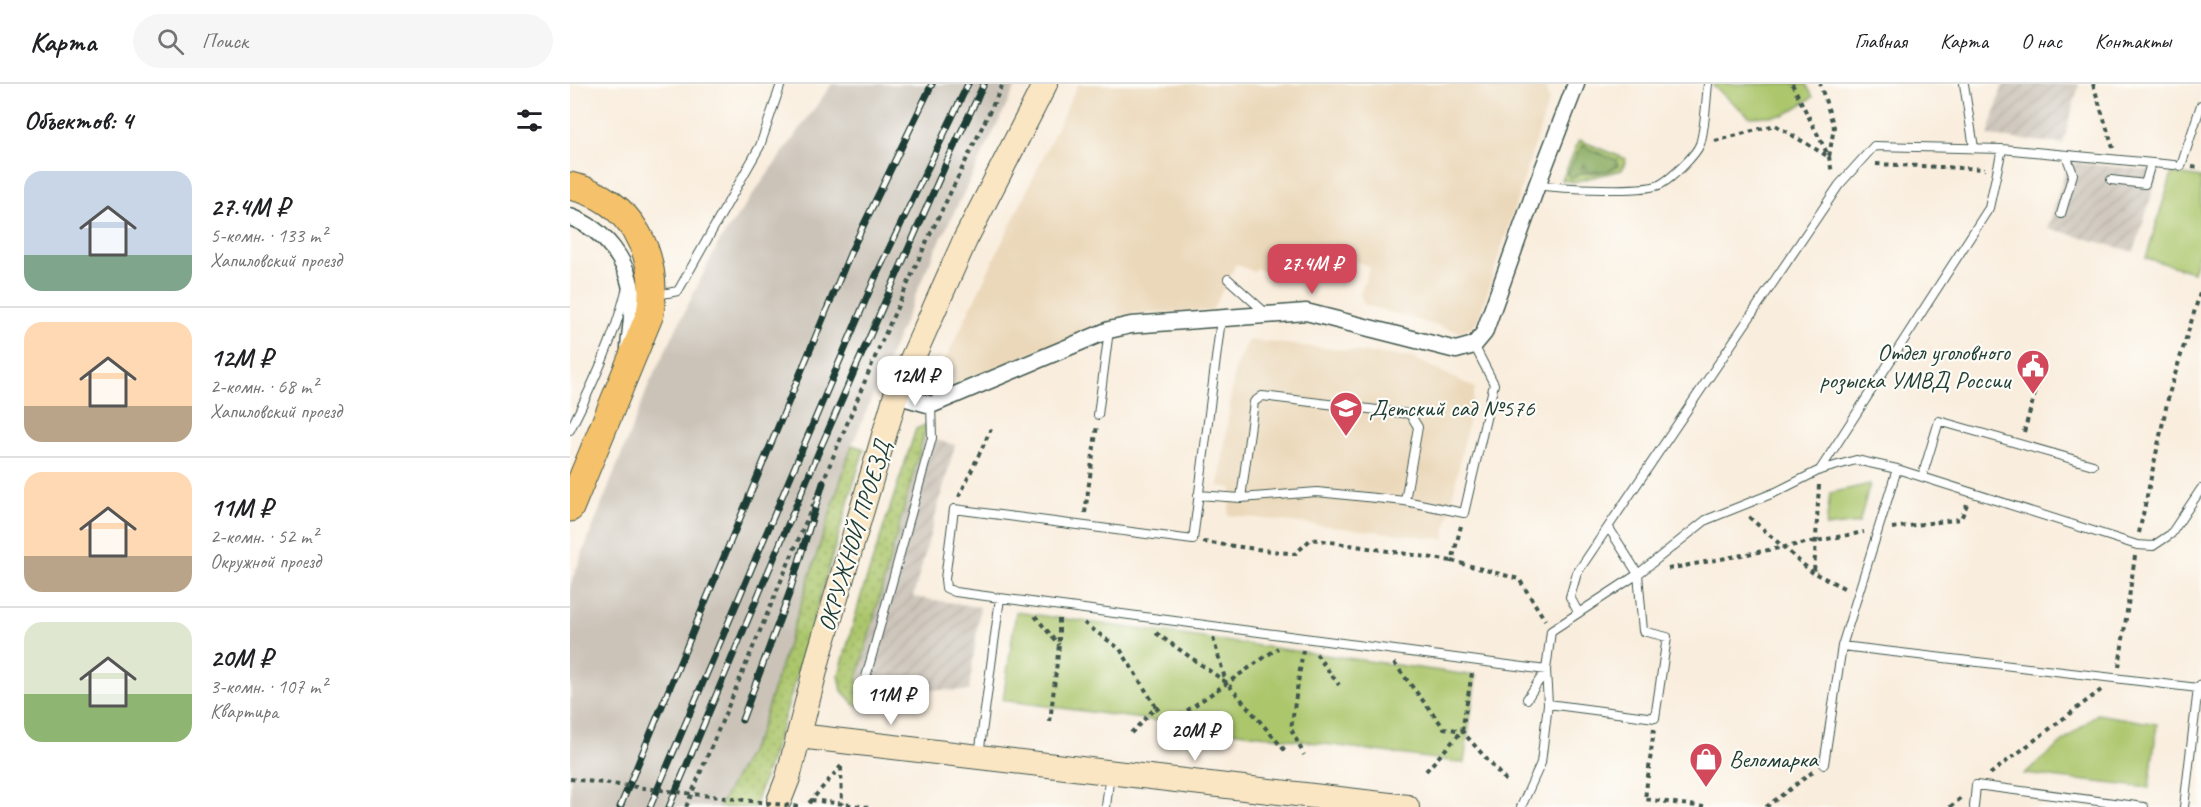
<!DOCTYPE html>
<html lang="ru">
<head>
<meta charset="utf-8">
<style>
  body { margin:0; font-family:Caveat,sans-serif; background:#f6f6f6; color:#202124; height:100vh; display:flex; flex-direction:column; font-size:22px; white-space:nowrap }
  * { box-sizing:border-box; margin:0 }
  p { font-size:20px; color:#757577 }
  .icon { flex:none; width:33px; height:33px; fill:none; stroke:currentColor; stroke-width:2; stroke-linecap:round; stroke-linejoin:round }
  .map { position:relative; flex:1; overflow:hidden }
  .side { display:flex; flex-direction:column; background:#fff; width:570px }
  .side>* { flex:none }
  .price { position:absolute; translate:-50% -51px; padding:0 14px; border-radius:12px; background:#fff; color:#222; font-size:20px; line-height:39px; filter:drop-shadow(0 2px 3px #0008) }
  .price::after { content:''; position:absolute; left:50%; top:36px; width:18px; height:14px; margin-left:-9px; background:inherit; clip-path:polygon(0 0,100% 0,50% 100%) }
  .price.selected { background:#d1495b; color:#fff }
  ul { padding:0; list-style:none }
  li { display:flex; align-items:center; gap:18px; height:150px; padding:0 24px }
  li+li { border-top:2px solid #e0e0e0 }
  li span { display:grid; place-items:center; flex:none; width:168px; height:120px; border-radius:18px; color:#555 }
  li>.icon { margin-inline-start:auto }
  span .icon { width:72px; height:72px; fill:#fffc; stroke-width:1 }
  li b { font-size:26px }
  h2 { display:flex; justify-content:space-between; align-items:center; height:72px; padding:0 24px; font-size:26px }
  header { display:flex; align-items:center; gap:36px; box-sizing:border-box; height:84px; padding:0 30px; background:#fff; border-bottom:2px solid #e0e0e0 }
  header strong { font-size:28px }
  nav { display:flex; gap:33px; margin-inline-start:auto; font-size:21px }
  .search { width:420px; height:54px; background:#f6f6f6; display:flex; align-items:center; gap:15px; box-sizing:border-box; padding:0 21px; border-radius:33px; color:#757577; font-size:22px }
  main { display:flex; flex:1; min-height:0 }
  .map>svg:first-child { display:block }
  .built { fill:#ebd8ba }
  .industrial { fill:url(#industrial-furrows) }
  .railway { fill:#cbc3b8 }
  .grass { fill:url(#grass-dots); stroke:#668250; stroke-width:1.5; fill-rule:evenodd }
  .forest { fill:url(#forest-firs); stroke:#54744a; stroke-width:1.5 }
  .park { fill:#acc66c; stroke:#668250; stroke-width:1.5 }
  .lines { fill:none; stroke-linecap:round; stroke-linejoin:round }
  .lane-casing { stroke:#40574d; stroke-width:10 }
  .street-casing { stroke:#40574d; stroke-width:19 }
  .secondary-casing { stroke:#40574d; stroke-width:26 }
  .primary-casing { stroke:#40574d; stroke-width:29 }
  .path { stroke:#40574d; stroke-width:4; stroke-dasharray:4.5 4.5; stroke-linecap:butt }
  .lane { stroke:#fff; stroke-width:8 }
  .street { stroke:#fff; stroke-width:16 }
  .secondary { stroke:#fbe6c4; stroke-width:24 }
  .primary { stroke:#f5c16b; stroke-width:27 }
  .rail-casing { stroke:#1f3d34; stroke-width:7 }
  .rail { stroke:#fdfcf7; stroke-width:4.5; stroke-dasharray:14; stroke-linecap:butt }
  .path-bridge { stroke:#40574d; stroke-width:4; stroke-dasharray:4.5 4.5; stroke-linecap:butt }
  .labels { text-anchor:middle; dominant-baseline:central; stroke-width:4.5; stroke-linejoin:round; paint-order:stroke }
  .poi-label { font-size:24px; fill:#1f3d34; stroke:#fdfcf7; text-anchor:start }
  .street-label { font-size:24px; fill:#1f3d34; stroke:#fdfcf7 }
</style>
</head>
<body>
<header>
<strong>Карта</strong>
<div class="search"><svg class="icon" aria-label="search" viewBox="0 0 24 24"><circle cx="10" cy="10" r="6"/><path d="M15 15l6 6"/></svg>Поиск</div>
<nav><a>Главная</a><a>Карта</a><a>О нас</a><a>Контакты</a></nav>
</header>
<main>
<section class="side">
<h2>Объектов: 4<svg class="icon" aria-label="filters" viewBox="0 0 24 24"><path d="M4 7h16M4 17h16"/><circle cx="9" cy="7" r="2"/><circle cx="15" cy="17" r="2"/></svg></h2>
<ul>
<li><span style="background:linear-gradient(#c9d6e8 70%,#7fa58c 0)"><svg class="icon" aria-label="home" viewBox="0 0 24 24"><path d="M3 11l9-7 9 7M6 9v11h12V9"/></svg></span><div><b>27.4M ₽</b><p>5-комн. · 133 m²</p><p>Хапиловский проезд</p></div></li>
<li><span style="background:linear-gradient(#ffd9b3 70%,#b9a48a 0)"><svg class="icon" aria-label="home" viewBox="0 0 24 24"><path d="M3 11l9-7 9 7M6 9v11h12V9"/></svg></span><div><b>12M ₽</b><p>2-комн. · 68 m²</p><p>Хапиловский проезд</p></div></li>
<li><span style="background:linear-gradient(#ffd9b3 70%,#b9a48a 0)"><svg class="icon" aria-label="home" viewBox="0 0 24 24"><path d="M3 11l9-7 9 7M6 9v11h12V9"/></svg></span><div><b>11M ₽</b><p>2-комн. · 52 m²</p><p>Окружной проезд</p></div></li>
<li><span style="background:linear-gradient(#dfe7d0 60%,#8fb573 0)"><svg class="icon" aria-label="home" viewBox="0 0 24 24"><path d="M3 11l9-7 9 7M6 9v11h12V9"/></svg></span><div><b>20M ₽</b><p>3-комн. · 107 m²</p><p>Квартира</p></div></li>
</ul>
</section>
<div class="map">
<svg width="1631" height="723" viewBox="0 0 1631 723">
  <defs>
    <pattern id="industrial-furrows" width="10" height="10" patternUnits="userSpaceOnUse" patternTransform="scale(1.5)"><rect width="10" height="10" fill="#cbc3b8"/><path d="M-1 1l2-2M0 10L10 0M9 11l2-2" fill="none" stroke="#aea89f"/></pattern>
    <pattern id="grass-dots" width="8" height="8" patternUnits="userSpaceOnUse" patternTransform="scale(1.5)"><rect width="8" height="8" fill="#acc66c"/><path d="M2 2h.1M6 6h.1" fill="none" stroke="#8ba25a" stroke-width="1.8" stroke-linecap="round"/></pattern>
    <pattern id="forest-firs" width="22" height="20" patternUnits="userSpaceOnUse" patternTransform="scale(1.5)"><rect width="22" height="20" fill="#89ab60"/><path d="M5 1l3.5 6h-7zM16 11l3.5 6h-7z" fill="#6f8c50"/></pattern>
  </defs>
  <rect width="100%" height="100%" fill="#fdfcf7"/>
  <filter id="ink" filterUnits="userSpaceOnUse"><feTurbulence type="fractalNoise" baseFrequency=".0167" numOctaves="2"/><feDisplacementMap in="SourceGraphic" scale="12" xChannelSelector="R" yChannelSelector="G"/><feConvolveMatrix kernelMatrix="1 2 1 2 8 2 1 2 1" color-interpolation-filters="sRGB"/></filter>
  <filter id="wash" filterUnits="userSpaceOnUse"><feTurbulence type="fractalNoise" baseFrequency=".008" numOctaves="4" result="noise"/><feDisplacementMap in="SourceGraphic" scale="24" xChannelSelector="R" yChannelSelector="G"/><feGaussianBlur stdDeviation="1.35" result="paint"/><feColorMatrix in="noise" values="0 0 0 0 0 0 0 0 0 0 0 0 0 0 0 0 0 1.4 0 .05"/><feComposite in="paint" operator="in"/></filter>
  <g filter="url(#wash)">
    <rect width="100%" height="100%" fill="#f9eddd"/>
    <!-- built -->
    <path class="built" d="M508,0H975L979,17L910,231L903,242L889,248L795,221L790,211L800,183L768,170L755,197L720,182L713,196L686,184L684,188L666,180L642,227L564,229L386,299L374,279Z
      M678,256L841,273L905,304L874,455L658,431L662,404L649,402L665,283Z"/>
    <!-- industrial -->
    <path class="industrial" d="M1433,0H1509L1493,60L1418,52Z
      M1498,78L1589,87L1564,168L1478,144Z
      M355,353L385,361L343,513L410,523L399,607L290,603V588Z"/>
    <!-- railway -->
    <path class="railway" d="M262,0H447L357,184L282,361L189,650L149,723H0V501L80,298L149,158Z"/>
    <!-- grass -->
    <path class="grass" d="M1009,56L1056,75L1052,86L1003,98L992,96ZM1021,66L1033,70L1041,86L1027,89H998L1003,79Z
      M357,340L288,592L289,609L298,625L285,621L272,607L269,591L291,512L346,345Z
      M282,361L294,365L211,645L184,723H149L189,650Z"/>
    <!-- forest -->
    <path class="forest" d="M1014,61L1021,66L1046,76L1048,82C1035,90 1028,86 1015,88C1010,89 1005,93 1001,95L997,89C1004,79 1005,69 1014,61Z"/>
    <!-- park -->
    <path class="park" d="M1144,0H1236L1243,13L1215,31L1180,33L1143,2Z
      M1602,89L1631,94V162L1623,188L1576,174Z
      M1300,400L1289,439L1256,443L1260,409Z
      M446,528L906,592L894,679L433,616Z
      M1527,630L1587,640L1579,704L1454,690Z"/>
  </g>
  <g filter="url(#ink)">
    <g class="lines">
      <defs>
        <path id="lane" d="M1394,0L1404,64
          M1611,82L1631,21
          M1541,96L1575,100L1581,79
          M967,101C987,104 1077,109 1091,100C1102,94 1126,71 1130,60C1135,45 1136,17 1138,0
          M1491,130L1503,90L1496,71
          M658,195L698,231
          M87,211L108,207L190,62L211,0
          M651,235L623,456L384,425L375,495L376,504L385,508L976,586L957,615
          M528,331L539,246
          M0,346C22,302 44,255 56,207
          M1250,386L1286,376L1327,385L1567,461L1583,462L1601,450L1631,405
          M1352,393L1369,337L1523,381
          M628,411L671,414L747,408L835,417L894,429L924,300L904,261
          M671,414L684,318L692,312L840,330L848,343L835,417
          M1008,528L1000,513L1007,489L1269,101L1304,62L1432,65L1604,81
          M1272,562L1628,604
          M296,593L362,354L361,321
          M978,620L1085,634L1097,553L1073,547L1068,490L1039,444
          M409,671L430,514
          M1254,680L1272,562L1327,385
          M536,723L540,689
          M951,723L971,679L978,620L976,586L981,547L1068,490L1136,436L1206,408L1250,386L1419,124L1432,65
          M1404,723L1406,701L1574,723
          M1614,723L1628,604L1631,600"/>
        <path id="street" d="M0,133C34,145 59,177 62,213C64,230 60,247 59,264
          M326,311L361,321L539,246L561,241L736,228L886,266L904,261L914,249L967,101L1006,0"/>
        <path id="secondary" d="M229,652L837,723
          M209,717L218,694L249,571L326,311L395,156L475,0"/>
        <path id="primary" d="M0,102C62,115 90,172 80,230L0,424"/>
      </defs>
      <!-- lane casing -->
      <use href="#lane" class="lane-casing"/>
      <!-- street casing -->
      <use href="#street" class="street-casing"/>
      <!-- secondary casing -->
      <use href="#secondary" class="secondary-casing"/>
      <!-- primary casing -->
      <use href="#primary" class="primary-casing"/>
      <!-- path -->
      <path class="path" d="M1222,0L1259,73L1262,89
        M1523,0L1543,64
        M1145,57L1205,41L1259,73L1264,43L1250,0
        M1306,80L1415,85
        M1622,83L1631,84
        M1454,348L1474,278
        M1249,401L1244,489L1276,505
        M389,413L421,345
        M515,429L527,341
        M1179,433L1243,489
        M891,442L882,477L949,495L975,536
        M1322,444L1391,435L1397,420
        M1569,449L1599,310L1631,206
        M633,458L725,470L741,455L882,477
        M1098,485L1294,448
        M465,532L489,561
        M514,539L550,565L586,623
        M586,549L657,599L717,669
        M643,554L656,598
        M733,566L721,645L734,671
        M746,570L769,601
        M824,579L874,644L892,647L936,697
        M1549,583L1565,472
        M480,638L489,561V535
        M1084,645L1075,715L1134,723
        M561,649L586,623L599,639
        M597,653L599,639L708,564
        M271,683L272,720
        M856,687L892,647L902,589
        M1420,690L1531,606
        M241,716L298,723
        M239,719L271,682
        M116,723L308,266L357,157L433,0
        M1196,723L1244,687
        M1380,723L1391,714"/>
      <!-- lane -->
      <use href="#lane" class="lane"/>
      <!-- street -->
      <use href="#street" class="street"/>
      <!-- secondary -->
      <use href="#secondary" class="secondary"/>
      <!-- primary -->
      <use href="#primary" class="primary"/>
      <defs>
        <path id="rail" d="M172,636L219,510L253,399
          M50,723L282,165L362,0
          M80,723L305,194L398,0
          M99,723L249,367L378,75L414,0"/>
      </defs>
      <!-- rail casing -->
      <use href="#rail" class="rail-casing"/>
      <!-- rail -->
      <use href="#rail" class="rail"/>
      <!-- path-bridge -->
      <path class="path-bridge" d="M0,695L231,723"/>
    </g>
  </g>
  <!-- icons -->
  <defs>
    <symbol id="civic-pin" viewBox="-11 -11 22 30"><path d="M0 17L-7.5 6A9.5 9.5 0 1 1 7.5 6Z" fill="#d1495b" stroke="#fdfcf7"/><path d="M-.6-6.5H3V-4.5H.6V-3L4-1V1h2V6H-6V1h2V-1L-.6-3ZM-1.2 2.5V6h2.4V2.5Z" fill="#fff"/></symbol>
    <symbol id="school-pin" viewBox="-11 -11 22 30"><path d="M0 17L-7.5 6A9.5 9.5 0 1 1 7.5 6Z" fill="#d1495b" stroke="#fdfcf7"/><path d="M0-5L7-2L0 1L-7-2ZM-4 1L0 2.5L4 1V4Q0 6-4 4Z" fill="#fff"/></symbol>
    <symbol id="shop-pin" viewBox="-11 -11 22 30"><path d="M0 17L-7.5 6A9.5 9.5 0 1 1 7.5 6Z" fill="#d1495b" stroke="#fdfcf7"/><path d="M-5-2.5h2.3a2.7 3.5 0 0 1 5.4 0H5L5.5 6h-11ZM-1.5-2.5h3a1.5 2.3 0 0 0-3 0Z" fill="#fff"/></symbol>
  </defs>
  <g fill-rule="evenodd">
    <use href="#civic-pin" x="1444" y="263" width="38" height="52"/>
    <use href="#school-pin" x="757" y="305" width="38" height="52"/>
    <use href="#shop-pin" x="1117" y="656" width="38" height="52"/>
  </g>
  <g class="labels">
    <!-- poi labels -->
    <g class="poi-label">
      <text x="1440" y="268" text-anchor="end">Отдел уголовного<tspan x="1440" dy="28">розыска УМВД России</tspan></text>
      <text x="799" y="324">Детский сад №576</text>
      <text x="1159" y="675">Веломарка</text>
    </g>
    <!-- street labels -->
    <g class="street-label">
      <text transform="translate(284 452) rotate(-73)">ОКРУЖНОЙ ПРОЕЗД</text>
    </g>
  </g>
</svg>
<b class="price selected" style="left:742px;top:211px">27.4M ₽</b>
<b class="price" style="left:345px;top:323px">12M ₽</b>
<b class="price" style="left:321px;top:642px">11M ₽</b>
<b class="price" style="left:625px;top:678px">20M ₽</b>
</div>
</main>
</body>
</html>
